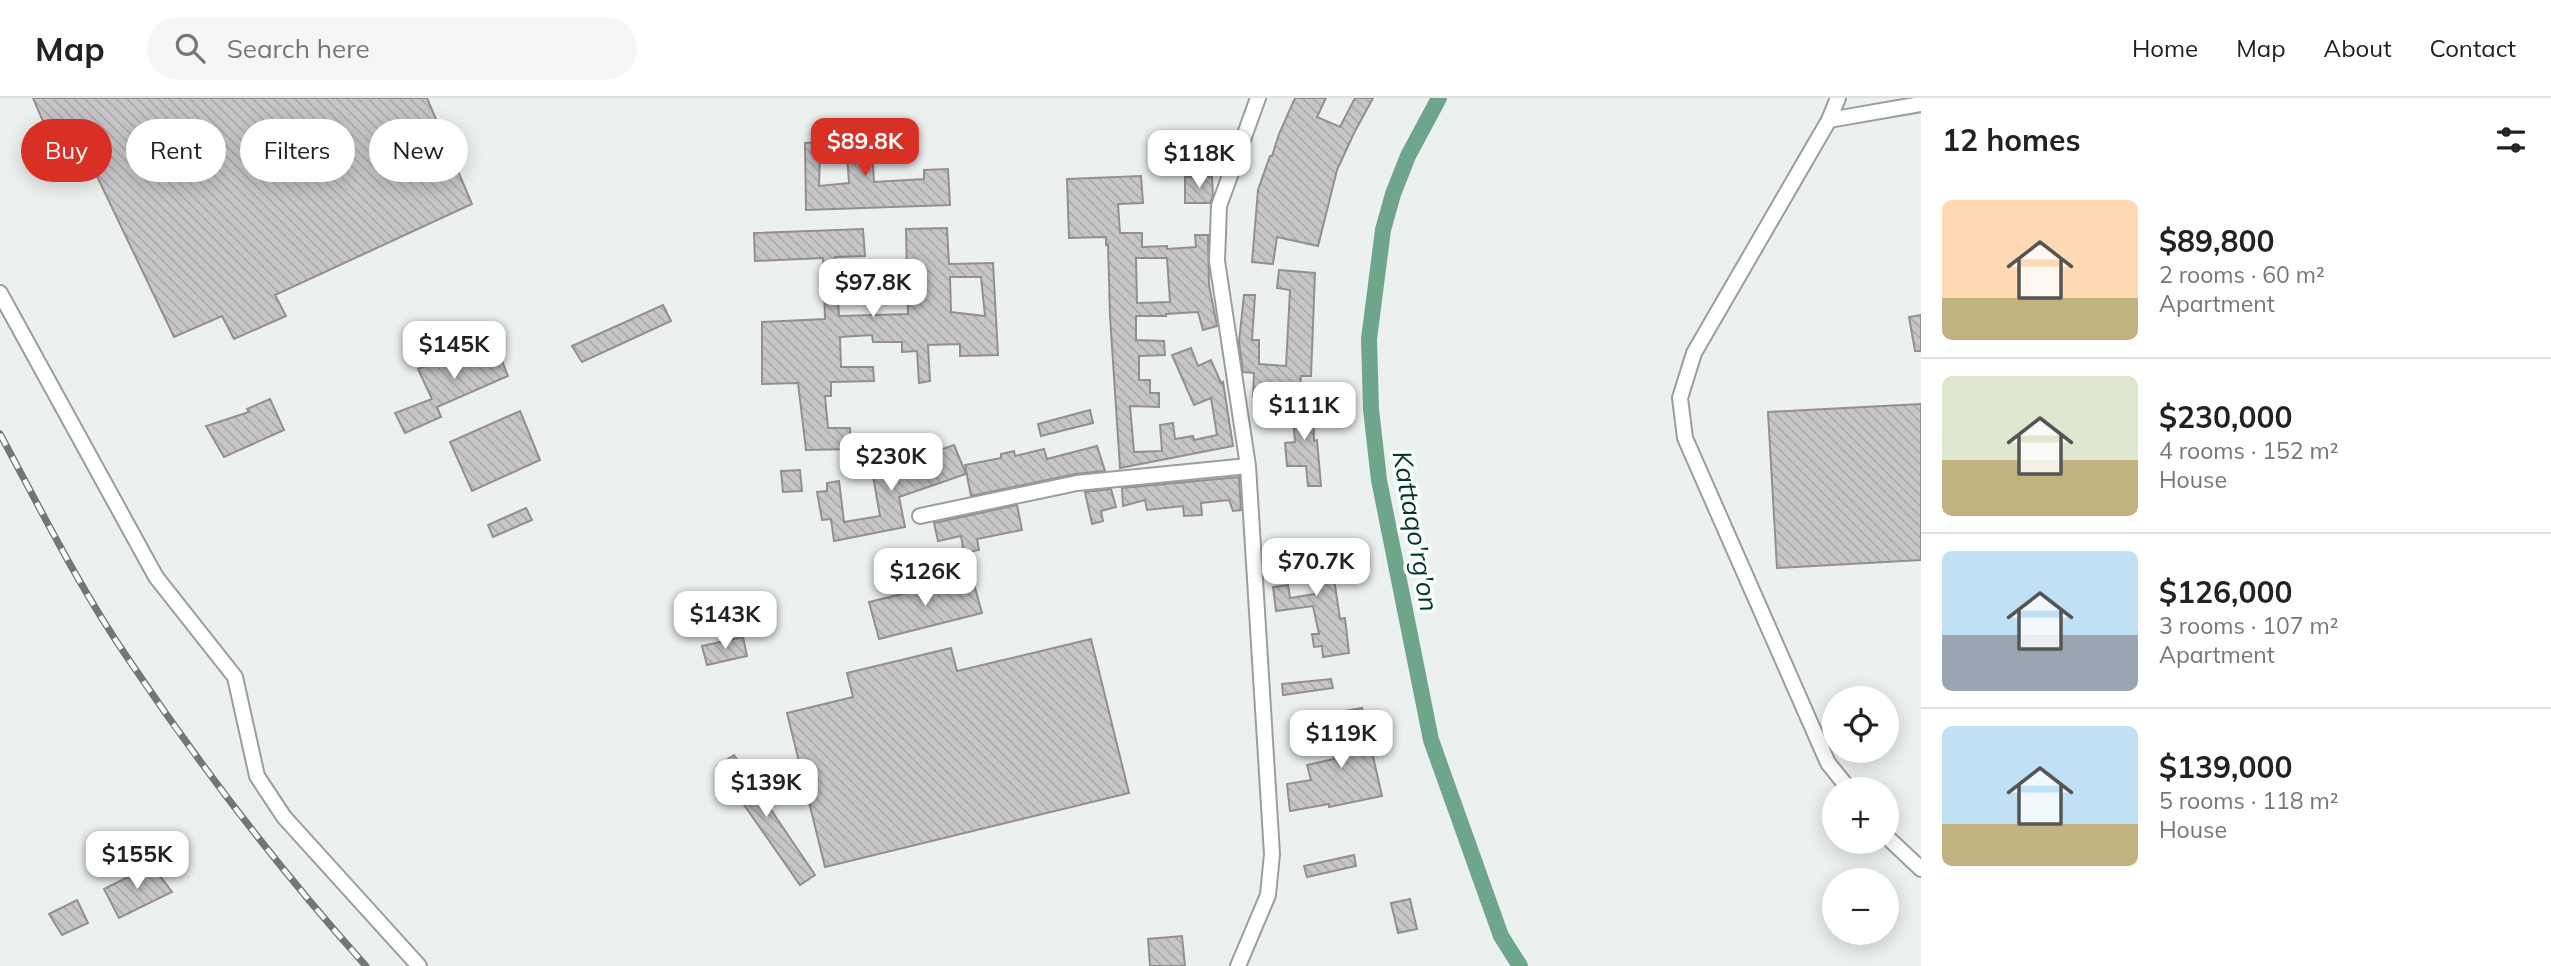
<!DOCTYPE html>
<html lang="en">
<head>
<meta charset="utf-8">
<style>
  body { margin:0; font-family:Mulish,sans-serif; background:#f6f6f6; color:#222; height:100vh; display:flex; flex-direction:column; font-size:26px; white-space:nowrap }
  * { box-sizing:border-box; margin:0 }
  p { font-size:23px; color:#767676 }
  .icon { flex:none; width:38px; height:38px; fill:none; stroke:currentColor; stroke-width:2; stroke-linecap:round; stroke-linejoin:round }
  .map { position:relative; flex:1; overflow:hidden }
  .side { display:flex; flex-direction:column; background:#fff; width:630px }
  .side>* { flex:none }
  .guide { position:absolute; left:21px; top:21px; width:665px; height:63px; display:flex; gap:14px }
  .fabs { position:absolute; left:1822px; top:588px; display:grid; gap:14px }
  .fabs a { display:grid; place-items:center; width:77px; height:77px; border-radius:50%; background:#fff; box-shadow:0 4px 18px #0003; font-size:35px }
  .price { position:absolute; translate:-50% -60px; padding:0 16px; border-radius:14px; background:#fff; color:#222; font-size:23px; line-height:46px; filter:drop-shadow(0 2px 4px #0008) }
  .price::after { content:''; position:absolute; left:50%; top:42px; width:21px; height:16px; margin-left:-10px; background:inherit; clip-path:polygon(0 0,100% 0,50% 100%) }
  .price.selected { background:#d93025; color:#fff }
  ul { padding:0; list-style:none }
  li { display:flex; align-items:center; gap:21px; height:175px; padding:0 21px }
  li+li { border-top:2px solid #e0e0e0 }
  li span { display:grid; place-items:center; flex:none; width:196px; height:140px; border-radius:10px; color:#555 }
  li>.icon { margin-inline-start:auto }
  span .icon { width:84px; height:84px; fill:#fffc; stroke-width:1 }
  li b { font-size:30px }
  h2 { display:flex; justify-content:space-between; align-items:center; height:84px; padding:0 21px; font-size:30px }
  .tag { padding:0 24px; border-radius:32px; background:#fff; box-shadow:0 4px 18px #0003; font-size:24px; line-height:63px }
  .tag.selected { background:#d93025; color:#fff }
  header { display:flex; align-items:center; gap:42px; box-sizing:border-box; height:98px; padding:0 35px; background:#fff; border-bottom:2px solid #e0e0e0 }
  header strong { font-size:33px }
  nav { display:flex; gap:38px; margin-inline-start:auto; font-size:24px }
  .search { width:490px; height:63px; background:#f6f6f6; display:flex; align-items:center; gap:18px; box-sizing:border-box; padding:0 24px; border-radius:38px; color:#767676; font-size:26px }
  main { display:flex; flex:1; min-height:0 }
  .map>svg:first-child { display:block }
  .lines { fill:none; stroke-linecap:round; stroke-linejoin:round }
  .canal { stroke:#6ea58d; stroke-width:16 }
  .building { fill:url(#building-back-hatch); stroke:#928f93; stroke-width:2; fill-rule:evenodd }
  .minor-casing { stroke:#9a9f9d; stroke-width:18 }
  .minor { stroke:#fff; stroke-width:14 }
  .rail-casing { stroke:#727674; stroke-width:7 }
  .rail { stroke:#f9fefc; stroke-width:4.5; stroke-dasharray:13; stroke-linecap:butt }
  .labels { text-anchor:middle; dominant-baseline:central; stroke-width:7; stroke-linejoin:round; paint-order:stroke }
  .water-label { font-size:26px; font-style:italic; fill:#023525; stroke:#f9fefc }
</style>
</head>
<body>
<header>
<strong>Map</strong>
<div class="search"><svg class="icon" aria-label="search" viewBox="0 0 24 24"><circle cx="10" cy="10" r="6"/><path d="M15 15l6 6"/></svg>Search here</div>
<nav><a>Home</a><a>Map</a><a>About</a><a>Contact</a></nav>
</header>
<main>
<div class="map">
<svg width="1921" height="868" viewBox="0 0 1921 868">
  <defs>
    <pattern id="building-back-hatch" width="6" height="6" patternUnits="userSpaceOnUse" patternTransform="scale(1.75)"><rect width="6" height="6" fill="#c8c5c9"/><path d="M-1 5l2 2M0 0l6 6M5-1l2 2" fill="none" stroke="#aba9ac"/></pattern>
  </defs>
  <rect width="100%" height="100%" fill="#ecf1ef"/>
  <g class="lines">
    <!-- canal -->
    <path class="canal" d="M1439,0L1408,58L1393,96L1383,132L1369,241L1371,311L1379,382L1431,642L1501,838L1520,868"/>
  </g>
  <!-- building -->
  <path class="building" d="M33,0H427L472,106L275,197L286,218L234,241L222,218L174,239L71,24L48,35Z
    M1295,0H1326L1317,19L1340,29L1355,0H1373L1354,35L1337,72L1318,148L1277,139L1273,166L1252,164L1258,92L1270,58H1272L1279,36Z
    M901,39L902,53H872L874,84L924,81V72L948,71L950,107L806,112L805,45ZM847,57L849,85L819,88L820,58Z
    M1141,78L1143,105L1118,106L1120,135H1142V149L1167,148V151L1196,149L1195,137H1208L1209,187L1217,228L1203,232L1198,214L1166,216V218H1136V242L1164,243L1165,257L1139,258V282H1150V295H1159V309L1130,308L1134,354L1162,353L1160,327L1173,325L1175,341L1193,338L1194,342L1217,337L1211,300L1194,307L1172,257L1191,250L1198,268L1211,262L1221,285L1223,284L1233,348L1120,370L1110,218L1108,146L1106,147V139L1069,140L1067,81ZM1136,160H1167L1170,204L1137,205Z
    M1185,79H1212L1213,98L1210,105H1185Z
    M947,130L949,166L993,165L998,257L960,258V246L928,247L930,283L919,285L917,253L902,254V244H873L872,237L840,239L841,269H873L874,283L831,284V298H825L828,330H850L851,351L806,352L798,285L762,286V224L825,221L823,160L755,163L754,135L863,131L865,158L835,159L839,218L908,216L906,131ZM950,179H981L985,218L951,214Z
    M1279,172L1315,175L1311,278H1301L1299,303L1253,299L1254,275L1243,274L1239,244L1244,197H1255L1252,242H1259V266L1286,268L1290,192L1277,190Z
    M663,207L671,223L582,264L572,248Z
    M1921,217V253H1915L1909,219Z
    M493,240L508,278L437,309L441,319L405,335L395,315L432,301L418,271Z
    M270,301L284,332L224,359L206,328L249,314L247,311Z
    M1313,302L1314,343L1317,342L1321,388H1308L1306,368H1287L1285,345L1295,344L1292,303Z
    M1921,306V462L1777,470L1768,314Z
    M1090,312L1093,325L1041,338L1038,326Z
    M520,313L540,362L472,393L450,344Z
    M954,347L966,376L899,399L905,429L834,443L831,421L822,422L817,394L827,393V385L839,383L844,424L880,418L872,372L892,369Z
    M1097,348L1105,373L1075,376L971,398L965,367L1001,360V356L1014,353L1015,358L1044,351L1047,361Z
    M800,372L802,393L783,394L781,373Z
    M1239,379L1241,412L1233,413L1229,402L1201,405L1202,417L1184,418L1183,408L1147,412L1145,402L1123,408L1122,390Z
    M1111,391L1116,409L1101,413L1103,423L1092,426L1085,394Z
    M1017,407L1022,432L977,441L979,452L964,455L961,438L938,443L934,425Z
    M526,410L532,422L493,439L488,427Z
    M1329,447L1340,521L1345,520L1349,555L1323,559L1322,548L1314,549L1312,536H1319L1313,508L1276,513L1273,489L1288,487L1290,500L1315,496L1309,462L1273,468L1270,456Z
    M972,479L982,515L879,541L869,504Z
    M743,539L747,558L707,567L702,548Z
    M1091,541L1129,695L825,769L787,615L853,599L847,575L951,550L957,573Z
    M1331,581L1333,590L1283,597L1282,586Z
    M1362,610L1382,698L1329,709V706L1290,713L1287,686L1311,682L1307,667L1334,661L1330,635L1343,633L1339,614Z
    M734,657L815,777L800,787L717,668Z
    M1354,757L1356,768L1307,779L1304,768Z
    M152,767L172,794L119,820L104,791Z
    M1410,801L1417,831L1398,835L1391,805Z
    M77,802L88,825L62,837L49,816Z
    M1182,838L1185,868H1150L1148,841Z"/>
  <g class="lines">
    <defs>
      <path id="minor" d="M1838,0L1829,22L1694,255L1680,300L1685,340L1828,665L1849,691
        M1829,22L1921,6
        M0,195L156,479L235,579L257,678L284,719L419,868
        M920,418L1077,385L1248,368
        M1886,738L1921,771
        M1238,868L1268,797L1272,756L1248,368L1217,163L1219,108L1258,0"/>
    </defs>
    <!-- minor casing -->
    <use href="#minor" class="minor-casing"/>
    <!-- minor -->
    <use href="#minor" class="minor"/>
    <defs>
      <path id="rail" d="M0,336C41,412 80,491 129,562C201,669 280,772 366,868"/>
    </defs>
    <!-- rail casing -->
    <use href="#rail" class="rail-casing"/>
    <!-- rail -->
    <use href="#rail" class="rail"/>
  </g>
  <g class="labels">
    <!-- water labels -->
    <g class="water-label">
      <text transform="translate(1416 433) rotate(80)">Kattaqo'rg'on</text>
    </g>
  </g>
</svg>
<div class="fabs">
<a><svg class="icon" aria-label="locate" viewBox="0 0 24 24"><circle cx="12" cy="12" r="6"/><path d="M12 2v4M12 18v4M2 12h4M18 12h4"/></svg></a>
<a>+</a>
<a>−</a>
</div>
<b class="price selected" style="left:865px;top:80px">$89.8K</b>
<b class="price" style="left:1199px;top:92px">$118K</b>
<b class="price" style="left:873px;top:221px">$97.8K</b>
<b class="price" style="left:454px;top:283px">$145K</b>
<b class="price" style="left:1304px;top:344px">$111K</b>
<b class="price" style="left:891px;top:395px">$230K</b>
<b class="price" style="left:1316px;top:500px">$70.7K</b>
<b class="price" style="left:925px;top:510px">$126K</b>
<b class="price" style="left:725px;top:553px">$143K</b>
<b class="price" style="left:1341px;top:672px">$119K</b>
<b class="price" style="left:766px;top:721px">$139K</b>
<b class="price" style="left:137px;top:793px">$155K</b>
<div class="guide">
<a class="tag selected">Buy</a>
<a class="tag">Rent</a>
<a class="tag">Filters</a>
<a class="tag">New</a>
</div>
</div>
<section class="side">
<h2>12 homes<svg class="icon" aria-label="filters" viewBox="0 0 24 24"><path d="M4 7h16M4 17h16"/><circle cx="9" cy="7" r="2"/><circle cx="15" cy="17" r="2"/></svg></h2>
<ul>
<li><span style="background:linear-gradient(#ffd9b3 70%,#c2b280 0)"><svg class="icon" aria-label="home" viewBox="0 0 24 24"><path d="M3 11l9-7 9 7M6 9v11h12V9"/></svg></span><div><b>$89,800</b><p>2 rooms · 60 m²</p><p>Apartment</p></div></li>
<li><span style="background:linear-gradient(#dfe7d0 60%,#c2b280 0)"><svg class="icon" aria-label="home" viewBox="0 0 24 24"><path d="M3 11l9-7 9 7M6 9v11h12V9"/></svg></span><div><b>$230,000</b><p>4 rooms · 152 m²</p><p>House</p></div></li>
<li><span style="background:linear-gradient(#bfe0f5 60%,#9aa5b1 0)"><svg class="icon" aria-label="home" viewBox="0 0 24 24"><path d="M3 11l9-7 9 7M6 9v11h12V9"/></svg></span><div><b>$126,000</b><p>3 rooms · 107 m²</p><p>Apartment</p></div></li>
<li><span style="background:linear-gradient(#bfe0f5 70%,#c2b280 0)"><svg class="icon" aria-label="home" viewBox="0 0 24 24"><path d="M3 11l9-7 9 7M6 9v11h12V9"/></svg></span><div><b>$139,000</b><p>5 rooms · 118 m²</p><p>House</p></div></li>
</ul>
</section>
</main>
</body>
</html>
